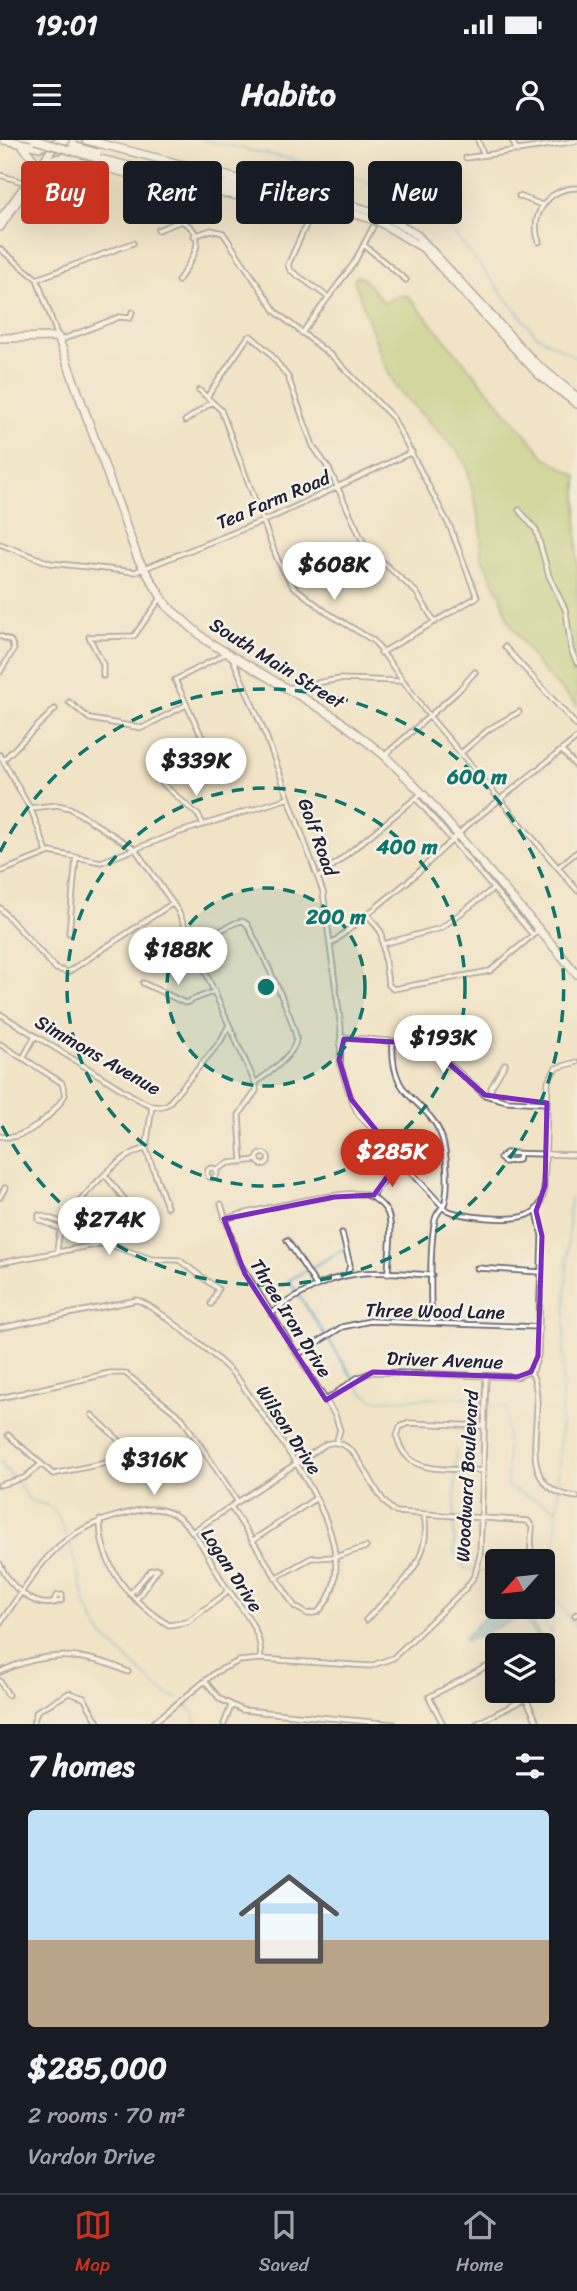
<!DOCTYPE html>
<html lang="en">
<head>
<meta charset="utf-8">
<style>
  body { margin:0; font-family:Sriracha,sans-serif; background:#242831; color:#f1f3f6; height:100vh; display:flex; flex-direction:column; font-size:26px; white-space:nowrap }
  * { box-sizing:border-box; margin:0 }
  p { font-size:23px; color:#9ea1a6 }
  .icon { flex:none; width:38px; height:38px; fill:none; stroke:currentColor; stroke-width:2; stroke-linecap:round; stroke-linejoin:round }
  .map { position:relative; height:1584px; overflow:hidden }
  .details { display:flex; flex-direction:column; background:#171b24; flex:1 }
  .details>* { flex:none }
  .banner { position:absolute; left:21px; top:21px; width:536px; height:63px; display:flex; gap:14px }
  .needle { width:46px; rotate:243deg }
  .controls { position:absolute; left:485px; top:1409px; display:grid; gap:14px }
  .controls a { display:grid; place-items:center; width:70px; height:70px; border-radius:7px; background:#171b24; box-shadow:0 7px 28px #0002; font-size:35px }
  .price { position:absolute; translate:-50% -60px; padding:0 16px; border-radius:24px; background:#fff; color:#222; font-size:23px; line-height:46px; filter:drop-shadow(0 2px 4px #0008) }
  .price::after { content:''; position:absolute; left:50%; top:42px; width:21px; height:16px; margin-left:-10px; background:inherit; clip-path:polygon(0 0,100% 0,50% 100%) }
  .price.current { background:#c8321e; color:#fff }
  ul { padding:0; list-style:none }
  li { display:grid; align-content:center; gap:14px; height:371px; padding:0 28px }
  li+li { border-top:2px solid #363941 }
  li span { display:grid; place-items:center; height:217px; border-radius:7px; color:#555 }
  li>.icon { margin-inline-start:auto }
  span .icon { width:126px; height:126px; fill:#fffc; stroke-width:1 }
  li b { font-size:30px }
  h2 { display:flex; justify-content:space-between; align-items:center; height:84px; padding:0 28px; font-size:30px }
  .pill { padding:0 24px; border-radius:7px; background:#171b24; box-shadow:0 7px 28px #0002; font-size:24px; line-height:63px }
  .pill.current { background:#c8321e; color:#fff }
  .status { display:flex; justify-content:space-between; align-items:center; height:49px; padding:0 35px; background:#171b24; direction:ltr }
  .status svg { height:19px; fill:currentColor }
  header { display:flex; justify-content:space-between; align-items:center; height:91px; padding:0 28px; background:#171b24; font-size:32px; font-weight:800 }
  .tab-bar { display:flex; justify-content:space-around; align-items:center; height:98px; border-top:2px solid #363941; background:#171b24; font-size:19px; color:#9ea1a6 }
  .tab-bar a { display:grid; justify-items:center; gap:4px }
  .tab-bar .current { color:#c8321e }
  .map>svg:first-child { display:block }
  .green { fill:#afc86d; stroke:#687554; stroke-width:2 }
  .water { fill:#52a7ce; stroke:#3a6484; stroke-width:2 }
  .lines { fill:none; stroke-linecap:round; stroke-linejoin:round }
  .stream { stroke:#52a7ce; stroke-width:2 }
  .street-casing { stroke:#6a666c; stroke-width:7 }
  .primary-casing { stroke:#6a666c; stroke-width:10 }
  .street { stroke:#fff; stroke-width:3.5 }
  .primary { stroke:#fff; stroke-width:7 }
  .primary-bridge-casing { stroke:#6a666c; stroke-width:10; stroke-linecap:butt }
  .primary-bridge { stroke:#fff; stroke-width:7 }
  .marked { fill:none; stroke:#7b2cbf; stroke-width:5; stroke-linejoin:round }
  .ring { fill:none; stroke:#0f766e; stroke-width:3.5; stroke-dasharray:12 9 }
  .labels { text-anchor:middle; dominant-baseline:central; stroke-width:5; stroke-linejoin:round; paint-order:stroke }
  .street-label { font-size:19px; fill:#22223b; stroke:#f7f3e8 }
  .centre { fill:#0f766e; stroke:#f7f3e8; stroke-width:3.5 }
  .ring-label { font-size:21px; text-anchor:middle; font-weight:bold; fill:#0f766e; stroke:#f7f3e8; stroke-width:5; stroke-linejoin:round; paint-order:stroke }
</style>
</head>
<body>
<div class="status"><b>19:01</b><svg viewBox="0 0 49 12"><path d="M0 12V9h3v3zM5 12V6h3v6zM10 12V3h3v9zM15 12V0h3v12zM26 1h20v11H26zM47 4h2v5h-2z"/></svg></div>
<header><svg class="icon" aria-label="menu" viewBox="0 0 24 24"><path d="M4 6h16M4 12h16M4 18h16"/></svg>Habito<svg class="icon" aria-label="person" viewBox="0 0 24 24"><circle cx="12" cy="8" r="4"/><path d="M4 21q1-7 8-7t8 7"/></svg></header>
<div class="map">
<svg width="577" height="1584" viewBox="0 0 577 1584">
  <rect width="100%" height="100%" fill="#f7f3e8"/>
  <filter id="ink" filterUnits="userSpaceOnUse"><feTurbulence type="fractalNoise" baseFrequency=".0143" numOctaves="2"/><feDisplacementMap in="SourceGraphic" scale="14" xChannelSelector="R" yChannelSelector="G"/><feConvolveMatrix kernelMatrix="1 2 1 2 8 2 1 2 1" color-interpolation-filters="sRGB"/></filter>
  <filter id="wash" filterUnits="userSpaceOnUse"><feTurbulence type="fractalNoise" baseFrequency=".00686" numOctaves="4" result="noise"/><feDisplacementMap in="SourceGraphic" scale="28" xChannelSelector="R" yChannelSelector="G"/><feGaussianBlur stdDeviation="1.57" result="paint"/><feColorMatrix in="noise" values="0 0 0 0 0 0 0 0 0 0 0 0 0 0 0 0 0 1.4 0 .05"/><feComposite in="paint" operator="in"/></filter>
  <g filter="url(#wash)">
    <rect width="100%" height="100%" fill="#f1e3c6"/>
    <!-- green -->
    <path class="green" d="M357,136L363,138L384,163L400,155L408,156L545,317L577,336V566L541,529L508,480L501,456L481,416V388L467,327L459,313L397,249L383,221L354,140Z"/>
    <!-- water -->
    <path class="water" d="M497,1464L522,1467L547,1507H544L522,1477L466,1501L464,1498Z"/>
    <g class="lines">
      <!-- stream -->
      <path class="stream" d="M203,0C281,18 394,34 452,91L536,195L577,218
        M348,1107L289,1140L363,1253L374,1260L479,1257L489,1265L507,1267V1347L557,1369
        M456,1311L454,1411L464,1428L497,1435
        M0,1322L14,1339
        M18,1343L30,1361C59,1366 53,1369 66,1395
        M69,1400L87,1467L101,1494L159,1549L171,1557L179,1558
        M555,1456L577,1490
        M533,1466L552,1495L570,1058
        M184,1563L194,1573L195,1584"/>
    </g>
  </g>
  <g filter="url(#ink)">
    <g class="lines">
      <defs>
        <path id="street" d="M478,0L483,14
          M512,0L517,11
          M466,18L577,1
          M0,35L26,43
          M519,56L542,65
          M305,78L307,83L288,125L290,130L328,157
          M158,90L181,81C213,96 189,123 178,141
          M194,96L211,90L223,93L276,172L333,217L393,278L450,387L477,457L381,513
          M539,102C529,75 548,48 577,48
          M364,105L406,140
          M0,109L37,139L58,197
          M37,139L133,103
          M302,193L354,123L373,87
          M61,200L119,177L130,178L132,172
          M199,250L221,270L278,421L293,446L326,472L374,501L429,576L577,750
          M207,257L248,197L251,196L269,212L288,237L313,306L329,329L365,406L416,452L435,482
          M185,281L212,262
          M519,370L536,390L549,436L566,471L571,510L577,523
          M0,404L50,423L135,432L273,377L412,312
          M0,496L11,501L14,509L0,532
          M89,497L134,496L161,458
          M89,497L103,524V536
          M505,507L577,586
          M232,517L266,596L323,752L341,888L340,925L351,959L358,974L446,1070C463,1077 511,1082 528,1075C538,1071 541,1063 544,1054L548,941L556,928L577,922
          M287,548L340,539L400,541
          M69,562L90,579L142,588L186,565
          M202,597L175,540L225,514
          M562,611L577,627
          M461,613L489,589L519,572
          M386,614L457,552L475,532
          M0,615L32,672L47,712
          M3,620L55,569
          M163,644L198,675L203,684
          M416,658L533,795
          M30,668L57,665L70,668L135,709L178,771L256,945V951L239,975L242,1022
          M558,727L577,712
          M0,732L50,712L101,722L177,693L289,658
          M318,738L422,653
          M0,768L56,829L68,832L173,763
          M368,775L381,792L388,844L393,849L490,831L539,790
          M69,793L76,718
          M194,804L235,783L242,781L247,784C256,801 298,886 296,900C294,915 267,935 255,943
          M331,804L412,738L468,685L577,598
          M383,804L441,788L493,749
          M143,843L185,863L215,851
          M0,874L131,955C143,962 155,971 168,964L220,902L229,885
          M341,897L427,904L485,955L507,961L547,963
          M393,901C389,963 429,958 442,998C447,1015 449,1044 445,1062C443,1069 436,1072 435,1080C430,1102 430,1159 432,1182
          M0,904L22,918
          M440,912L463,890L470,891L472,886L467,883L463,890
          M491,957V948L505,924
          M152,966L146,1009L167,1067
          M0,996C24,1003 54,974 65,955L62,943L23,918L35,896
          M257.5 1019a5.5 5.5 0 1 1 11 0a5.5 5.5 0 1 1-11 0Z
          M519,1015L518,1020L504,1022L500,1018L506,1013L577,1015
          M207 1033a5 5 0 1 1 10 0a5 5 0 1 1-10 0Z
          M216,1030L229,1023L258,1020
          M105,1035L125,1060L126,1074
          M371,1056L387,1037L405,1026
          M0,1057L5,1048
          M221,1064L239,1122L335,1275L340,1290L336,1303
          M224,1079C249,1072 340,1050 363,1054C373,1056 384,1065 388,1074C394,1091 388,1116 388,1134
          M61,1089L39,1080V1075L64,1083
          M342,1093L350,1125L348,1133
          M287,1100L316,1145
          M57,1112C58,1103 58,1093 63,1085C76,1063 119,1012 146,1009
          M0,1123L105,1103L151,1119L179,1120L218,1149L211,1164
          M477,1128L541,1132
          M271,1175C279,1165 292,1159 303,1153C349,1126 380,1132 432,1135
          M0,1188L137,1160C159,1168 227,1224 241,1243C275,1296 377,1412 318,1472L308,1474L295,1467L231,1367
          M297,1215L342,1187L370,1181L539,1187
          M531,1232C552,1271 505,1349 577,1357
          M0,1258L110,1233H125L182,1278L238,1362
          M326,1260L357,1238L373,1232L517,1237L533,1230L538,1216L542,1096L537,1071
          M92,1275L123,1304L130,1318
          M8,1295L53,1334L130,1318L144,1320
          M483,1331C451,1326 406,1339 397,1296L400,1287L409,1283L484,1286
          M0,1345L24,1338L40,1325
          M100,1380C100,1427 131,1462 169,1485L187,1482L224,1455L228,1449
          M192,1392L326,1304C361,1293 369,1357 396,1372L528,1381L532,1387L530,1421
          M252,1401L316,1358
          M0,1424C9,1446 36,1473 62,1460V1455L56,1456L53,1463
          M275,1438L311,1418L335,1417L366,1407
          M130,1454L151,1430L158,1429L136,1460
          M542,1455L548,1468
          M575,1475L577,1474
          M366,1480C395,1449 434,1423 424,1375
          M0,1483C41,1426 54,1390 128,1373C146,1368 164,1366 179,1378C198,1393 211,1423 224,1444C238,1464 265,1492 260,1519
          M528,1505H532
          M542,1522L552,1541L550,1546L542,1550
          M0,1532C43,1511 85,1511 128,1532
          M0,1541L8,1555
          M205,1541L220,1559L242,1570L394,1584
          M526,1559L538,1584
          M33,1584L37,1571L69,1553L84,1558L99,1584
          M152,1584L216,1532L239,1521L260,1519L370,1526L393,1518L466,1448L475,1435L480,1415L486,1236
          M224,1584L231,1566
          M443,1584L429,1557L497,1521
          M476,1584L542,1550"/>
        <path id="primary" d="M4,0L40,7L65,0
          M86,0L254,43
          M22,5L34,20V36
          M96,18L189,41L342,70L378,81L423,108L538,234L577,264
          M45,21L66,17L171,45L272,61
          M218,42L340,62L381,74L417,95L533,221L577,257
          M0,80L59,0
          M0,87L28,45
          M0,198L58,197L138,419L167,466L207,501L335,577L384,615L422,653L577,834"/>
      </defs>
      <!-- street casing -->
      <use href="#street" class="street-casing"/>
      <!-- primary casing -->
      <use href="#primary" class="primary-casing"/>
      <!-- street -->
      <use href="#street" class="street"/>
      <!-- primary -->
      <use href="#primary" class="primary"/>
      <defs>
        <path id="primary-bridge" d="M35,0L96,18
          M74,6L97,13"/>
      </defs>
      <!-- primary-bridge casing -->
      <use href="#primary-bridge" class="primary-bridge-casing"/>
      <!-- primary-bridge -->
      <use href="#primary-bridge" class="primary-bridge"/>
    </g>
  </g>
  <!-- marked area -->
  <path d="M0 0H577V1584H0ZM344,899L427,904L485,955L547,963L545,1046L536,1071L542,1096L538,1216L531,1232L517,1237L373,1232L326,1260L245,1134L224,1079L334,1057L374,1055L387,1037L405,1026L351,959L339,920Z" fill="#f1e3c6" fill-opacity=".55" fill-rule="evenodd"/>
  <path class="marked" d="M344,899L427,904L485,955L547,963L545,1046L536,1071L542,1096L538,1216L531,1232L517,1237L373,1232L326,1260L245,1134L224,1079L334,1057L374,1055L387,1037L405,1026L351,959L339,920Z"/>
  <!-- distance rings -->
  <circle cx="266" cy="847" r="99" fill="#0f766e" fill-opacity=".12"/>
  <g class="ring">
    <circle cx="266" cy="847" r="99"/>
    <circle cx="266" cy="847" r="199"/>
    <path d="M0 712A298 298 0 1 1 0 982"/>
  </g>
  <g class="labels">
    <!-- street labels -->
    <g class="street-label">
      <text transform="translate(273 360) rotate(-23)">Tea Farm Road</text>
      <text transform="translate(277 523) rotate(32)">South Main Street</text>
      <text transform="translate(318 697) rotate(70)">Golf Road</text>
      <text transform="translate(98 915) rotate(30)">Simmons Avenue</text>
      <text transform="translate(435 1171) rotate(1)">Three Wood Lane</text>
      <text transform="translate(291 1178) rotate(58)">Three Iron Drive</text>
      <text transform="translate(445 1220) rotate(2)">Driver Avenue</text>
      <text transform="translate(289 1290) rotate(57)">Wilson Drive</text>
      <text transform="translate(467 1336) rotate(-87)">Woodward Boulevard</text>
      <text transform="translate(232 1430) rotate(57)">Logan Drive</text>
    </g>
  </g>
  <circle cx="266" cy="847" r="10" class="centre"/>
  <g class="ring-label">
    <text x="477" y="644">600 m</text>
    <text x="407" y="714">400 m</text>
    <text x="336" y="784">200 m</text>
  </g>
</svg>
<div class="controls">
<a><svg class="needle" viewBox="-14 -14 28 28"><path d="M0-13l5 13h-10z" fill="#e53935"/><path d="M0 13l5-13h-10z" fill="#9ea1a6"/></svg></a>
<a><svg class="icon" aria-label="layers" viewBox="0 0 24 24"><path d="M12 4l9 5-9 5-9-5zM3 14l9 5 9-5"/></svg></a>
</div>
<b class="price" style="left:334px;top:462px">$608K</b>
<b class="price" style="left:196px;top:658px">$339K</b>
<b class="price" style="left:178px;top:847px">$188K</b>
<b class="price" style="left:443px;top:935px">$193K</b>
<b class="price current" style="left:392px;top:1049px">$285K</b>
<b class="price" style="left:109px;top:1117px">$274K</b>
<b class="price" style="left:154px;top:1357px">$316K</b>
<div class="banner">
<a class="pill current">Buy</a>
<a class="pill">Rent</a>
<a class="pill">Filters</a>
<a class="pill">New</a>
</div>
</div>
<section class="details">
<h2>7 homes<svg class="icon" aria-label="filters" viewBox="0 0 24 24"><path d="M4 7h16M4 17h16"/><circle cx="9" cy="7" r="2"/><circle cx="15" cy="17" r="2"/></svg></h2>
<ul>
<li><span style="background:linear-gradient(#bfe0f5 60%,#b9a48a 0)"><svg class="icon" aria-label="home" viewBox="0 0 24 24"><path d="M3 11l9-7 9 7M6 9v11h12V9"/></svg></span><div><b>$285,000</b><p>2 rooms · 70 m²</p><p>Vardon Drive</p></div></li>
</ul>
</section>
<nav class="tab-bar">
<a class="current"><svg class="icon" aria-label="map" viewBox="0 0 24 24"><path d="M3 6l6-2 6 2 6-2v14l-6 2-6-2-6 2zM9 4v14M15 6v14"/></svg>Map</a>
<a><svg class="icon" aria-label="saved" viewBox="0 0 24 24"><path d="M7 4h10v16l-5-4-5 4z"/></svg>Saved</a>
<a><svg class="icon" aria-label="home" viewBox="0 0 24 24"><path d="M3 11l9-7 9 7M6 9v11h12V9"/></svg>Home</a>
</nav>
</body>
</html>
